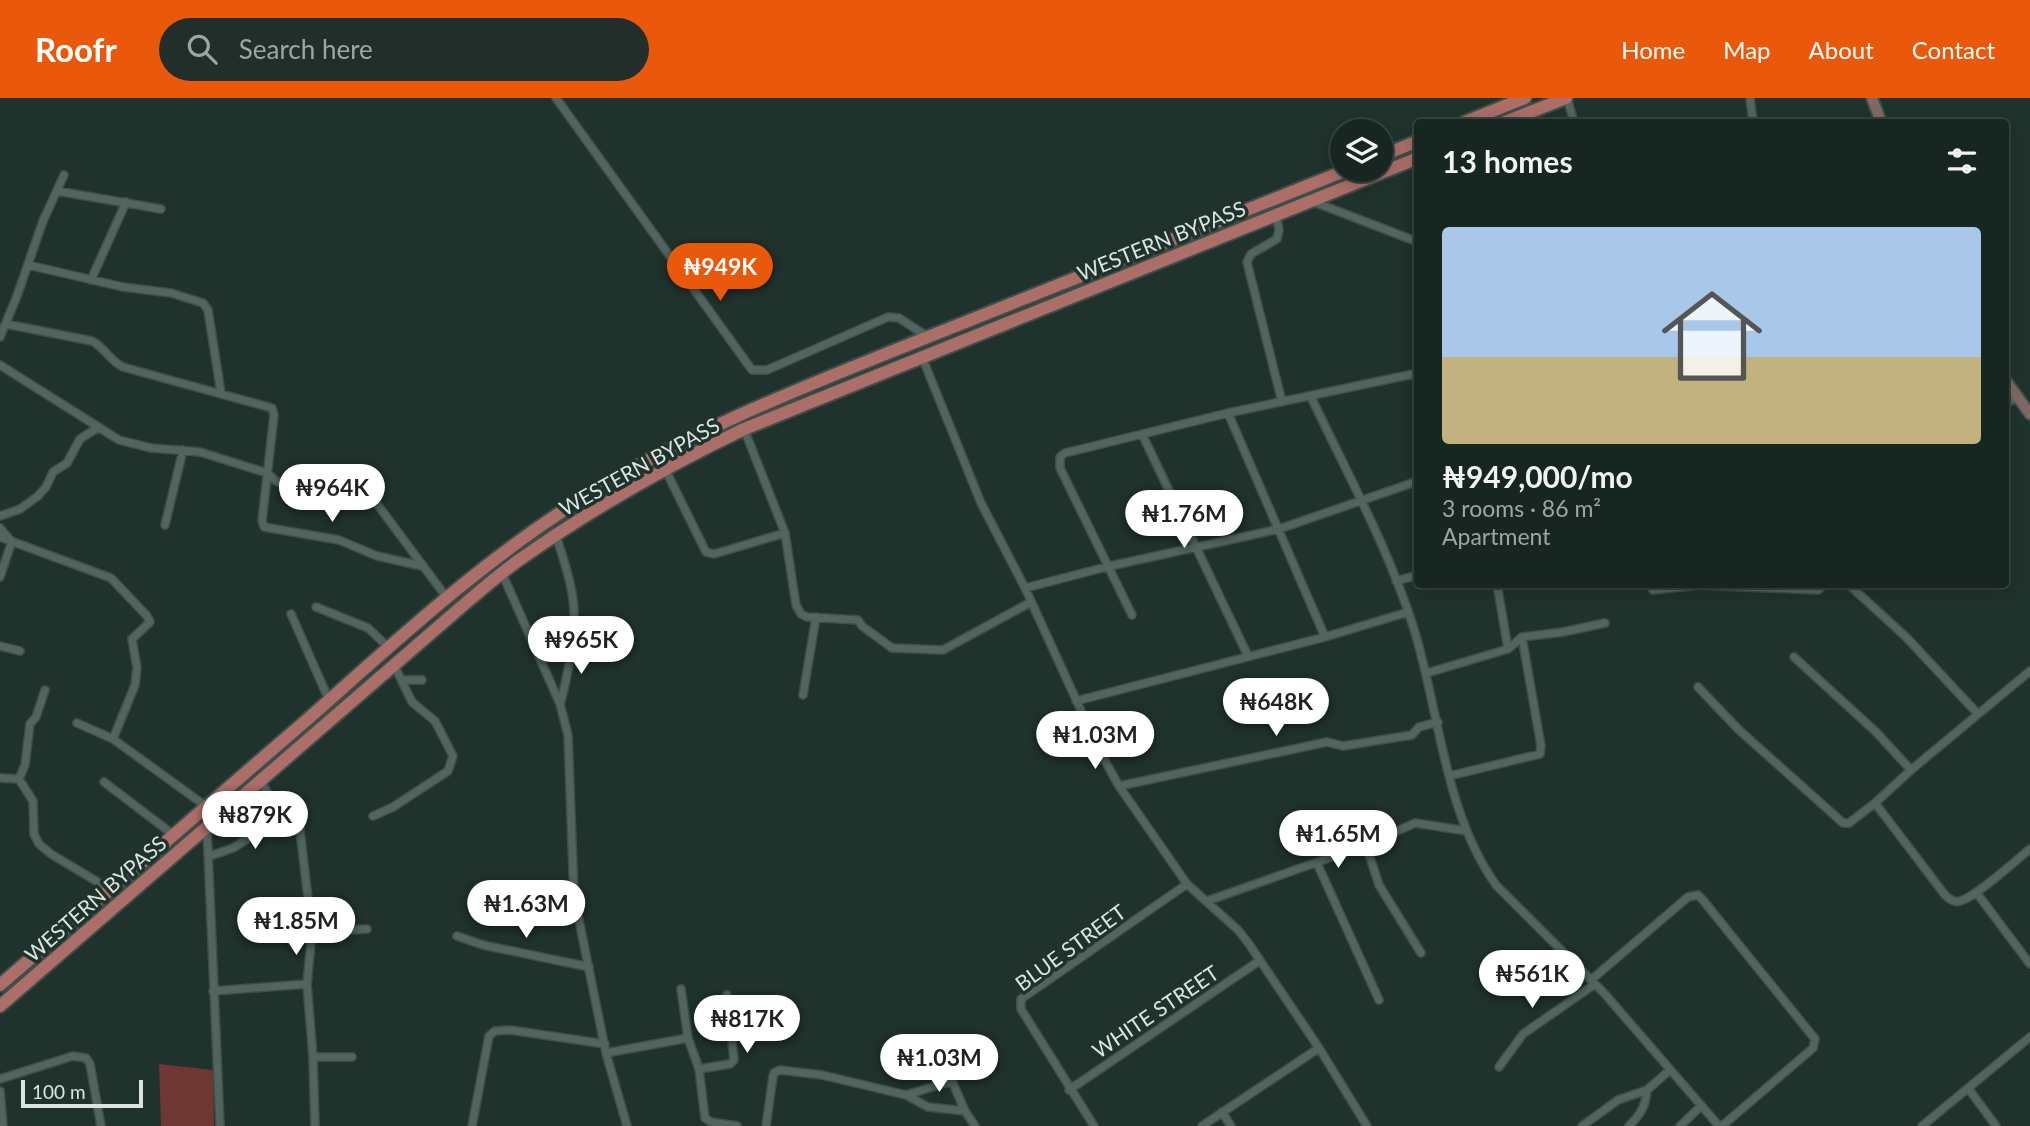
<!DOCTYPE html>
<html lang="en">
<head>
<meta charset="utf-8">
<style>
  body { margin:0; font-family:Lato,sans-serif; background:#212e2a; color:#f1f3f6; height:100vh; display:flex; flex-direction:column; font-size:26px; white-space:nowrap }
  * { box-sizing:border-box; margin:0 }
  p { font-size:23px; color:#9fa5a5 }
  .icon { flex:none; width:38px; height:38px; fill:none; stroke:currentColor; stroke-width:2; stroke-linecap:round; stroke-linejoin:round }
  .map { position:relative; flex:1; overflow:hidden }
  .drawer { position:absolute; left:1414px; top:21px; width:595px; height:469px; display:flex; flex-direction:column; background:#182621; border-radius:7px; box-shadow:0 4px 18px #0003,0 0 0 2px #36433f }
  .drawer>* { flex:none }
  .buttons { position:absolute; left:1330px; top:21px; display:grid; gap:14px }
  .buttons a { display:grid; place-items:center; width:63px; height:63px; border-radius:50%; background:#182621; box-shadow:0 4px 18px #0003,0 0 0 2px #36433f; font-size:35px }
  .scale { position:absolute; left:21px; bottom:18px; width:122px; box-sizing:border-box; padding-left:7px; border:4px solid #dae4e0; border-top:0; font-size:19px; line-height:24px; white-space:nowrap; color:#dae4e0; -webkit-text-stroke:5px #20322c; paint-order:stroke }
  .price { position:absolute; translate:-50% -60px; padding:0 16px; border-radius:24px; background:#fff; color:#222; font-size:23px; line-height:46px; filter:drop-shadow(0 2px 4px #0008) }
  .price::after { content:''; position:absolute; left:50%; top:42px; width:21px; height:16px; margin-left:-10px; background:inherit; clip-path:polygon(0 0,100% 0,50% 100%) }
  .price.on { background:#ea580c; color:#fff }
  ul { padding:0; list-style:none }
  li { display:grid; align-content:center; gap:14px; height:371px; padding:0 28px }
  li+li { border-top:2px solid #36433f }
  li span { display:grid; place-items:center; height:217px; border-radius:7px; color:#555 }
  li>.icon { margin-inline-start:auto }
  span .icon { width:126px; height:126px; fill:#fffc; stroke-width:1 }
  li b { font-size:30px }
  h2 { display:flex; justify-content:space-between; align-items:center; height:84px; padding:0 28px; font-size:30px }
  header { display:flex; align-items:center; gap:42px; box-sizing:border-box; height:98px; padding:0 35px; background:#ea580c; color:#fff }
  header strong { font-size:33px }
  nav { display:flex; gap:38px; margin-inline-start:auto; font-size:24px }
  .search { width:490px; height:63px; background:#212e2a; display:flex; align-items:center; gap:18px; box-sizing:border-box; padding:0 24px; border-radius:38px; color:#9fa5a5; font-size:26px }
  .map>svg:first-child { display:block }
  .park { fill:#6e3734 }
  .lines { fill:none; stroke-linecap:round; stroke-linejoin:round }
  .street-casing { stroke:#3f4e49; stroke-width:10 }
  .secondary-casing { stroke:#3f4e49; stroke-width:14 }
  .primary-casing { stroke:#3f4e49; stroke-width:16 }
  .street { stroke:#51655e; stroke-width:7 }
  .secondary { stroke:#7f6a63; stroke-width:10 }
  .primary { stroke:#ac6e69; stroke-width:12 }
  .labels { text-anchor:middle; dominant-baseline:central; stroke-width:7; stroke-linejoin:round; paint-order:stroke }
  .street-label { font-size:21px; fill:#dae4e0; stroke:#20322c }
</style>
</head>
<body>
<header>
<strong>Roofr</strong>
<div class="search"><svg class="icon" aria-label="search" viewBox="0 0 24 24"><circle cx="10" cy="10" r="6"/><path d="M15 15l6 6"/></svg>Search here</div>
<nav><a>Home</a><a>Map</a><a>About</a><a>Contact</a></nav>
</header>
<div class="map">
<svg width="2030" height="1028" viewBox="0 0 2030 1028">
  <rect width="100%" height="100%" fill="#20322c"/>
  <!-- park -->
  <path class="park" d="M159,966L213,972L214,1028H161Z"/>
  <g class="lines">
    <defs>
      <path id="street" d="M556,0L752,272H767L888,219L899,220L928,239
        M1567,0L1574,24
        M1750,0L1753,24
        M57,93L161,111
        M1314,104L1418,144
        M1276,117L1279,132L1277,141L1251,156L1247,164L1282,304
        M28,167L123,189L171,195L203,205L208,212L221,295
        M91,182L126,104
        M6,226L92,243C105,250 110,263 123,269L272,310L274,317L262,423L264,429L339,442L377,458L422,468
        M0,239L17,198L43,123L64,77
        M922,259L981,405L1025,490L1100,654L1119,688L1187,786L1238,832L1249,846L1319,950L1367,1028
        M0,267L119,342L151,350L200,354L267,375L276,383L283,386L371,398L447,500
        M1311,299C1347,375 1389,451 1414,531C1440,616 1444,714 1496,787L1604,895L1719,1028
        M2006,305L2017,300
        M1228,315L1325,539
        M744,331L785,435L796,507L801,516L807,519L858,522L862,528L892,550L943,552L1031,504
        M1142,336L1248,558
        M665,371L706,454L714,456L785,435
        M0,418L20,411L38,398L46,389L53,374L67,365L80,341L99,329
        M165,427L183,352
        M0,430L11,443
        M556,437C563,461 573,487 574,513C575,538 567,582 560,606
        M0,439L111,480L147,518L150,524L132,541L137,570L135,587L113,641
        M502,475L560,606L568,637L574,798L606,955L627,1028
        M0,479L12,443
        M1396,483L1418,477
        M1497,486L1508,551
        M1848,486L1906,539L1978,616
        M1025,490L1110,468L1279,431L1418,383
        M1653,492L1699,487L1818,492L1825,486
        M316,509L368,530L389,550
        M291,516L329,602
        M1132,517L1060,370V359L1065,355L1228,315L1418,275
        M531,540L571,544
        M0,548L20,553
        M1794,559L1876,634L1911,672
        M2030,573L1911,672L1875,705L1945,797C1949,801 1954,805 1960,803C1976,799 2015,763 2030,751
        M1427,575L1508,551L1522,539L1563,534L1605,525
        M403,582H422
        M1698,589L1738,631L1843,725H1849L1875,705
        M803,597L816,519
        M1076,603L1325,539L1408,514
        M77,625L113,641L207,709
        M1449,678L1540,656L1541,648L1522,539
        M0,680L19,681
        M19,681L33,703L34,736L39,746L51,756L111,792
        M19,681L25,667L30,626L36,619L45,592
        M261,683L277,712
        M104,684L175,738
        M1119,688L1327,644L1343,648L1412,637L1419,629L1438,624
        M373,718L393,709L448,673L453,658L435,623L412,604L394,567
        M207,730L220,1028
        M1366,747L1379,787L1421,855
        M210,758L233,750L247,741L277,712H289L298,716L312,834L307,886L313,959H352
        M1317,765L1379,902
        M1976,794L2030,866
        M1207,803L1366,747L1415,725L1467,733
        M312,834L367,831
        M457,838L483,847L589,869
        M1591,882L1688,799L1698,797L1702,801L1815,941L1813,950L1722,1028
        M681,891L688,940L699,971L705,1020L711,1024L737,1028
        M213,893L307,886
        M606,955L688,940
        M313,959L315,1028
        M1499,969L1523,936L1595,886
        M699,971L730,966L734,962L727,897
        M0,981L73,958L86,960L90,966L101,1028
        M1968,990L1996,1028
        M1069,992L1259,863
        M0,993L3,1028
        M906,997L952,983L965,1013L975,1028
        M1222,1014L1231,1028
        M472,1028L489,938L495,933L510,932L605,946
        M766,1028L773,978L774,975L780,972L822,977L906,997L928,1009L965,1013
        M1094,1028L1021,911V901L1187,786
        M1202,1028L1319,950
        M1582,1028L1618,1002L1647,992L1670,972
        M1629,1028C1640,1017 1646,1008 1647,992
        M1680,1028L1701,1008
        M1922,1028L2030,939"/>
      <path id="secondary" d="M1872,0L1881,24
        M2006,283L2030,316"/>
      <path id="primary" d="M1465,24L1525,0
        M1505,24L1566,0
        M1381,58L1418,43
        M0,887C103,799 206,710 309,620C396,543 483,462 583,400C694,330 816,284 938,235C1074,181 1210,126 1347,72
        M0,908L460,510C480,493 500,475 522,460C593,410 667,368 744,331L1418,60"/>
    </defs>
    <!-- street casing -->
    <use href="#street" class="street-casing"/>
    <!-- secondary casing -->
    <use href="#secondary" class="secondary-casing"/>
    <!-- primary casing -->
    <use href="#primary" class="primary-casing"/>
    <!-- street -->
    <use href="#street" class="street"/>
    <!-- secondary -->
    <use href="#secondary" class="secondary"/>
    <!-- primary -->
    <use href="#primary" class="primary"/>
  </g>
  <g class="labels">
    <!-- street labels -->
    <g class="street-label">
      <text transform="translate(1161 142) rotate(-22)">WESTERN BYPASS</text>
      <text transform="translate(639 368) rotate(-29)">WESTERN BYPASS</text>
      <text transform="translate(95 800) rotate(-41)">WESTERN BYPASS</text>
      <text transform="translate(1070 849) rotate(-36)">BLUE STREET</text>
      <text transform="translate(1155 913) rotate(-34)">WHITE STREET</text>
    </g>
  </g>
</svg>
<div class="buttons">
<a><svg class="icon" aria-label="layers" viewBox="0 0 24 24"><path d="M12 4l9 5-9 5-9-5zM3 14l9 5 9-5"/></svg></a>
</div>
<div class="scale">100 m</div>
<b class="price on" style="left:720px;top:205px">₦949K</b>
<b class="price" style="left:332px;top:426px">₦964K</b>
<b class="price" style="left:1184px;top:452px">₦1.76M</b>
<b class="price" style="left:581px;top:578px">₦965K</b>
<b class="price" style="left:1276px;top:640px">₦648K</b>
<b class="price" style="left:1095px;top:673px">₦1.03M</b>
<b class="price" style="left:255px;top:753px">₦879K</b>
<b class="price" style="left:1338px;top:772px">₦1.65M</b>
<b class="price" style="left:526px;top:842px">₦1.63M</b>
<b class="price" style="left:296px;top:859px">₦1.85M</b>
<b class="price" style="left:1532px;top:912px">₦561K</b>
<b class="price" style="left:747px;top:957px">₦817K</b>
<b class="price" style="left:939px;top:996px">₦1.03M</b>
<section class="drawer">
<h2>13 homes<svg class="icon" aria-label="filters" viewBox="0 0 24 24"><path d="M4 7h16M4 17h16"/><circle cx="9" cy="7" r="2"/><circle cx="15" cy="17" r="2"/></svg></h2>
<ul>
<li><span style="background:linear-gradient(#a9c7e8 60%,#c2b280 0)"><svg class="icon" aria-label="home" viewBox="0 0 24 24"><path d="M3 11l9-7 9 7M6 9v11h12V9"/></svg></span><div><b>₦949,000/mo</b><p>3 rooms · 86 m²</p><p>Apartment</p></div></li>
</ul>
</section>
</div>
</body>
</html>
